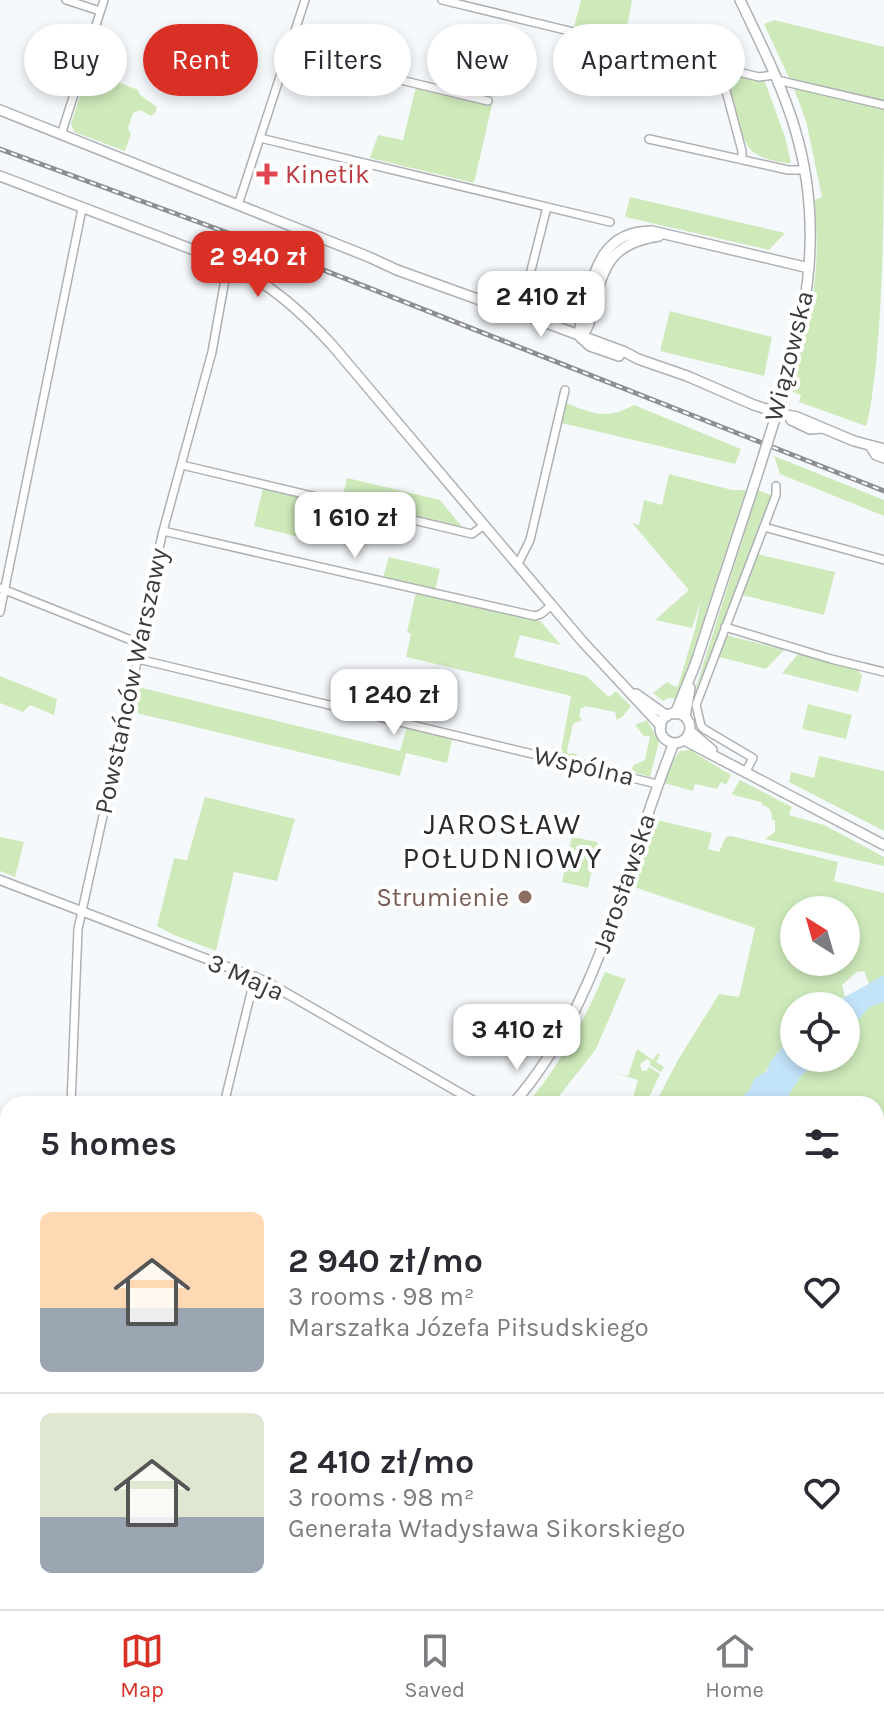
<!DOCTYPE html>
<html lang="en">
<head>
<meta charset="utf-8">
<style>
  body { margin:0; font-family:Karla,sans-serif; background:#f7f7f7; color:#2b2b33; height:100vh; display:flex; flex-direction:column; font-size:30px; white-space:nowrap }
  * { box-sizing:border-box; margin:0 }
  p { font-size:26px; color:#7c7c81 }
  .icon { flex:none; width:44px; height:44px; fill:none; stroke:currentColor; stroke-width:2; stroke-linecap:round; stroke-linejoin:round }
  .map { position:relative; flex:1; overflow:hidden }
  .side { position:absolute; left:0px; top:1096px; width:884px; height:514px; display:flex; flex-direction:column; background:#fff; border-radius:24px 24px 0 0; box-shadow:0 4px 12px #0003 }
  .side>* { flex:none }
  .hud { position:absolute; left:24px; top:24px; width:836px; height:72px; display:flex; gap:16px }
  .needle { width:52px; rotate:323deg }
  .buttons { position:absolute; left:780px; top:896px; display:grid; gap:16px }
  .buttons a { display:grid; place-items:center; width:80px; height:80px; border-radius:50%; background:#fff; box-shadow:0 4px 12px #0003; font-size:40px }
  .price { position:absolute; translate:-50% -68px; padding:0 18px; border-radius:16px; background:#fff; color:#222; font-size:26px; line-height:52px; filter:drop-shadow(0 2px 4px #0008) }
  .price::after { content:''; position:absolute; left:50%; top:48px; width:24px; height:18px; margin-left:-12px; background:inherit; clip-path:polygon(0 0,100% 0,50% 100%) }
  .price.active { background:#d93025; color:#fff }
  ul { padding:0; list-style:none }
  li { display:flex; align-items:center; gap:24px; height:200px; padding:0 40px }
  li+li { border-top:2px solid #e1e1e2 }
  li span { display:grid; place-items:center; flex:none; width:224px; height:160px; border-radius:12px; color:#555 }
  li>.icon { margin-inline-start:auto }
  span .icon { width:96px; height:96px; fill:#fffc; stroke-width:1 }
  li b { font-size:34px }
  h2 { display:flex; justify-content:space-between; align-items:center; height:96px; padding:0 40px; font-size:34px }
  .tag { padding:0 28px; border-radius:36px; background:#fff; box-shadow:0 4px 12px #0003; font-size:28px; line-height:72px }
  .tag.active { background:#d93025; color:#fff }
  .menu { display:flex; justify-content:space-around; align-items:center; height:112px; border-top:2px solid #e1e1e2; background:#fff; font-size:22px; color:#7c7c81 }
  .menu a { display:grid; justify-items:center; gap:4px }
  .menu .active { color:#d93025 }
  .map>svg:first-child { display:block }
  .green { fill:#ceeabb; fill-rule:evenodd }
  .water { fill:#c3e3f9 }
  .lines { fill:none; stroke-linecap:round; stroke-linejoin:round }
  .minor-casing { stroke:#aeb0b4; stroke-width:10 }
  .tertiary-casing { stroke:#aeb0b4; stroke-width:11 }
  .secondary-casing { stroke:#aeb0b4; stroke-width:12 }
  .minor { stroke:#fff; stroke-width:7 }
  .tertiary { stroke:#fff; stroke-width:8 }
  .secondary { stroke:#fff; stroke-width:9 }
  .rail-casing { stroke:#8c8e90; stroke-width:5 }
  .rail { stroke:#fff; stroke-width:2; stroke-dasharray:6; stroke-linecap:butt }
  .secondary-bridge-casing { stroke:#aeb0b4; stroke-width:12; stroke-linecap:butt }
  .secondary-bridge { stroke:#fff; stroke-width:9 }
  .health-dot { fill:#e0444e; stroke:#fff; stroke-width:3 }
  .education-dot { fill:#8d6e63; stroke:#fff; stroke-width:3 }
  .labels { text-anchor:middle; dominant-baseline:central; stroke-width:8; stroke-linejoin:round; paint-order:stroke }
  .health-label { font-size:26px; fill:#be3a42; stroke:#fff; text-anchor:start }
  .street-label { font-size:26px; fill:#3a3b3c; stroke:#fff }
  .education-label { font-size:26px; fill:#785e54; stroke:#fff; text-anchor:end }
  .quarter-label { font-size:30px; letter-spacing:2px; fill:#292b2e; stroke:#fff }
</style>
</head>
<body>
<div class="map">
<svg width="884" height="1609" viewBox="0 0 884 1609">
  <rect width="100%" height="100%" fill="#f6f9fc"/>
  <!-- green -->
  <path class="green" d="M581,0H632L625,39L574,27Z
    M774,20L884,47V101L790,80L764,24Z
    M96,53L109,58L103,73L105,77L138,90L140,95L157,107L155,113L151,116L140,110L133,113L128,128L131,134L125,151L74,132L71,124L93,55Z
    M452,60L499,72L493,97L446,86Z
    M732,73L765,82L785,137L791,163C779,163 764,159 754,153C740,143 730,93 725,75Z
    M793,86L884,107C884,193 884,280 876,365C873,385 872,406 866,426L799,402L801,395L790,391C809,322 823,272 814,200L822,197L806,121Z
    M416,87L492,105L474,183L370,158L378,135L403,140Z
    M630,197L785,233L769,250L625,217Z
    M670,311L772,337L764,376L660,351Z
    M566,403C594,414 606,420 634,405L741,449L735,464L566,424L561,423Z
    M774,456L884,500V516L780,474Z
    M669,474L732,490H746L678,699L668,698L663,701L653,693L667,682L676,687L678,686L695,629L701,600L692,628L655,620L689,590L632,523L639,525L644,500L662,505Z
    M347,478L440,500L463,528L342,500Z
    M263,488L315,500L307,539L254,526Z
    M758,490L773,496L691,703Z
    M757,554L835,572L824,615L742,595Z
    M389,557L440,569L435,591L383,578Z
    M416,592L540,621L561,645L520,635L514,657L586,676L609,697L616,691L631,706L622,717L617,720L615,712L585,706L584,708H581L579,717L582,718L580,721L573,724L567,751L568,754L574,753L582,759L619,767L621,770L560,756L571,696L406,657L411,634L407,632Z
    M726,635L784,650L766,669L719,657Z
    M798,654L858,670L862,676L858,692L782,673Z
    M0,676L57,699L54,715L30,705L23,712L0,703Z
    M138,687L400,751L407,727L452,738V740L447,763L406,753L400,776L132,712Z
    M808,704L852,715L846,739L802,729Z
    M647,720L659,741L650,777L630,771L634,765L645,760L650,736H644L635,725Z
    M690,750L731,775L726,785L721,782L717,789L695,784L693,791L664,783L672,757L675,758L680,751Z
    M819,756L884,771V831L789,782L791,772L814,778Z
    M740,780L792,807L789,815L824,825L884,857V866L765,839L775,832V820H772C772,811 770,807 762,805L761,802L733,795L732,793Z
    M205,797L295,819L277,881L234,872L216,951L174,935L157,926L174,858L187,860Z
    M657,820L712,833L708,849L719,852L726,837L731,836L838,862L834,881L884,893V975L869,984L864,971L857,972L842,985L845,997L834,1006H794V1038C789,1043 783,1047 778,1052C770,1061 769,1073 757,1077L750,1089L736,1104H655L678,1060L719,994L739,997L755,928L634,887ZM794,910H846V962H794Z
    M0,837L24,842L15,877L0,871Z
    M572,837L598,842L588,888L562,882Z
    M605,972L626,979L596,1049L553,1104H527C560,1065 585,1019 605,972Z
    M881,1002H884V1280L876,1277V1104H783L800,1077L820,1058H846V1032L870,1007Z
    M637,1049L653,1060L658,1053L660,1055L656,1062L664,1067L661,1072L650,1065V1061L647,1059L640,1064L642,1071H646L649,1067L660,1074L646,1104H631L638,1080L612,1072L628,1076Z
    M876,1296L884,1299V1609H833L836,1602H876Z
    M14,1602H163V1609H14Z
    M357,1602H422V1609H357Z
    M465,1602H815L813,1609H465Z"/>
  <!-- water -->
  <path class="water" d="M884,975V1002L870,1007L846,1032V1006H834L845,997Z
    M794,1038V1058H820L800,1077L783,1104H736L750,1089L754,1079L767,1071C770,1057 783,1047 794,1038Z"/>
  <g class="lines">
    <defs>
      <path id="minor" d="M66,0L100,11
        M442,0L759,77L774,75
        M288,53L488,101
        M721,67L722,76L742,151V160
        M777,80L884,105
        M61,135L104,0
        M260,138L610,222
        M649,139L788,170H805
        M238,205L305,0
        M520,314L547,207
        M182,465L472,534L484,525
        M764,527L884,560
        M163,531L535,616L541,614L552,605
        M518,564L530,540L565,390
        M0,588L141,644
        M0,612L82,209
        M725,627L831,659L884,672
        M138,659L657,784
        M745,773L753,758L704,729L701,726L696,705L776,495V486
        M71,1104L78,929L141,644L149,591L163,531L212,352L228,263
        M224,1104L255,976
        M876,1291L884,1295
        M6,1386L8,1513
        M0,1519H8
        M9,1602V1609
        M353,1602V1609
        M427,1602V1609
        M180,1609V1602"/>
      <path id="tertiary" d="M0,880L267,982L479,1104"/>
      <path id="secondary" d="M740,0C760,42 782,85 795,129C823,223 809,309 781,400
        M0,110L369,257L397,270L480,300C492,299 504,305 514,311L625,352L638,359L687,376L754,405L778,413L797,417L854,441L884,449
        M0,176L228,263C269,283 301,311 332,345L582,641L661,726
        M480,300C489,309 501,313 514,311
        M580,337V327C593,284 594,231 652,231L809,268
        M580,337C589,329 590,320 593,308C604,265 611,243 659,236
        M580,337L590,346L619,356
        M791,420L810,429L822,428
        M871,447L876,455L884,458
        M636,694L667,716
        M660 728a15 15 0 1 1 30 0a15 15 0 1 1-30 0Z
        M675,714L695,665L754,485
        M685,717L690,688
        M690,731L712,750
        M684,740L884,845
        M513,1104C603,1001 624,865 674,743
        M0,1250H8"/>
    </defs>
    <!-- minor casing -->
    <use href="#minor" class="minor-casing"/>
    <!-- tertiary casing -->
    <use href="#tertiary" class="tertiary-casing"/>
    <!-- secondary casing -->
    <use href="#secondary" class="secondary-casing"/>
    <!-- minor -->
    <use href="#minor" class="minor"/>
    <!-- tertiary -->
    <use href="#tertiary" class="tertiary"/>
    <!-- secondary -->
    <use href="#secondary" class="secondary"/>
    <defs>
      <path id="rail" d="M0,149L250,241L884,491"/>
    </defs>
    <!-- rail casing -->
    <use href="#rail" class="rail-casing"/>
    <!-- rail -->
    <use href="#rail" class="rail"/>
    <defs>
      <path id="secondary-bridge" d="M754,485L781,400"/>
    </defs>
    <!-- secondary-bridge casing -->
    <use href="#secondary-bridge" class="secondary-bridge-casing"/>
    <!-- secondary-bridge -->
    <use href="#secondary-bridge" class="secondary-bridge"/>
  </g>
  <!-- markers -->
  <path class="health-dot" d="M263 162h8v8h8v8h-8v8h-8v-8h-8v-8h8z"/>
  <circle class="education-dot" cx="525" cy="897" r="8"/>
  <g class="labels">
    <!-- health labels -->
    <g class="health-label">
      <text x="285" y="174">Kinetik</text>
    </g>
    <!-- street labels -->
    <g class="street-label">
      <text transform="translate(789 356) rotate(-76)">Wiązowska</text>
      <text transform="translate(131 681) rotate(-78)">Powstańców Warszawy</text>
      <text transform="translate(584 766) rotate(13)">Wspólna</text>
      <text transform="translate(624 883) rotate(-71)">Jarosławska</text>
      <text transform="translate(246 977) rotate(24)">3 Maja</text>
    </g>
    <!-- education labels -->
    <g class="education-label">
      <text x="509" y="897">Strumienie</text>
    </g>
    <!-- quarter labels -->
    <g class="quarter-label">
      <text x="503" y="824">JAROSŁAW<tspan x="503" dy="34">POŁUDNIOWY</tspan></text>
    </g>
  </g>
</svg>
<div class="buttons">
<a><svg class="needle" viewBox="-14 -14 28 28"><path d="M0-13l5 13h-10z" fill="#e53935"/><path d="M0 13l5-13h-10z" fill="#7c7c81"/></svg></a>
<a><svg class="icon" aria-label="locate" viewBox="0 0 24 24"><circle cx="12" cy="12" r="6"/><path d="M12 2v4M12 18v4M2 12h4M18 12h4"/></svg></a>
</div>
<b class="price active" style="left:258px;top:299px">2 940 zł</b>
<b class="price" style="left:541px;top:339px">2 410 zł</b>
<b class="price" style="left:355px;top:560px">1 610 zł</b>
<b class="price" style="left:394px;top:737px">1 240 zł</b>
<b class="price" style="left:517px;top:1072px">3 410 zł</b>
<div class="hud">
<a class="tag">Buy</a>
<a class="tag active">Rent</a>
<a class="tag">Filters</a>
<a class="tag">New</a>
<a class="tag">Apartment</a>
</div>
<section class="side">
<h2>5 homes<svg class="icon" aria-label="filters" viewBox="0 0 24 24"><path d="M4 7h16M4 17h16"/><circle cx="9" cy="7" r="2"/><circle cx="15" cy="17" r="2"/></svg></h2>
<ul>
<li><span style="background:linear-gradient(#ffd9b3 60%,#9aa5b1 0)"><svg class="icon" aria-label="home" viewBox="0 0 24 24"><path d="M3 11l9-7 9 7M6 9v11h12V9"/></svg></span><div><b>2 940 zł/mo</b><p>3 rooms · 98 m²</p><p>Marszałka Józefa Piłsudskiego</p></div><svg class="icon" aria-label="heart" viewBox="0 0 24 24"><path d="M12 20l-8-8c-3-5 5-10 8-4 3-6 11-1 8 4z"/></svg></li>
<li><span style="background:linear-gradient(#dfe7d0 65%,#9aa5b1 0)"><svg class="icon" aria-label="home" viewBox="0 0 24 24"><path d="M3 11l9-7 9 7M6 9v11h12V9"/></svg></span><div><b>2 410 zł/mo</b><p>3 rooms · 98 m²</p><p>Generała Władysława Sikorskiego</p></div><svg class="icon" aria-label="heart" viewBox="0 0 24 24"><path d="M12 20l-8-8c-3-5 5-10 8-4 3-6 11-1 8 4z"/></svg></li>
</ul>
</section>
</div>
<nav class="menu">
<a class="active"><svg class="icon" aria-label="map" viewBox="0 0 24 24"><path d="M3 6l6-2 6 2 6-2v14l-6 2-6-2-6 2zM9 4v14M15 6v14"/></svg>Map</a>
<a><svg class="icon" aria-label="saved" viewBox="0 0 24 24"><path d="M7 4h10v16l-5-4-5 4z"/></svg>Saved</a>
<a><svg class="icon" aria-label="home" viewBox="0 0 24 24"><path d="M3 11l9-7 9 7M6 9v11h12V9"/></svg>Home</a>
</nav>
</body>
</html>
